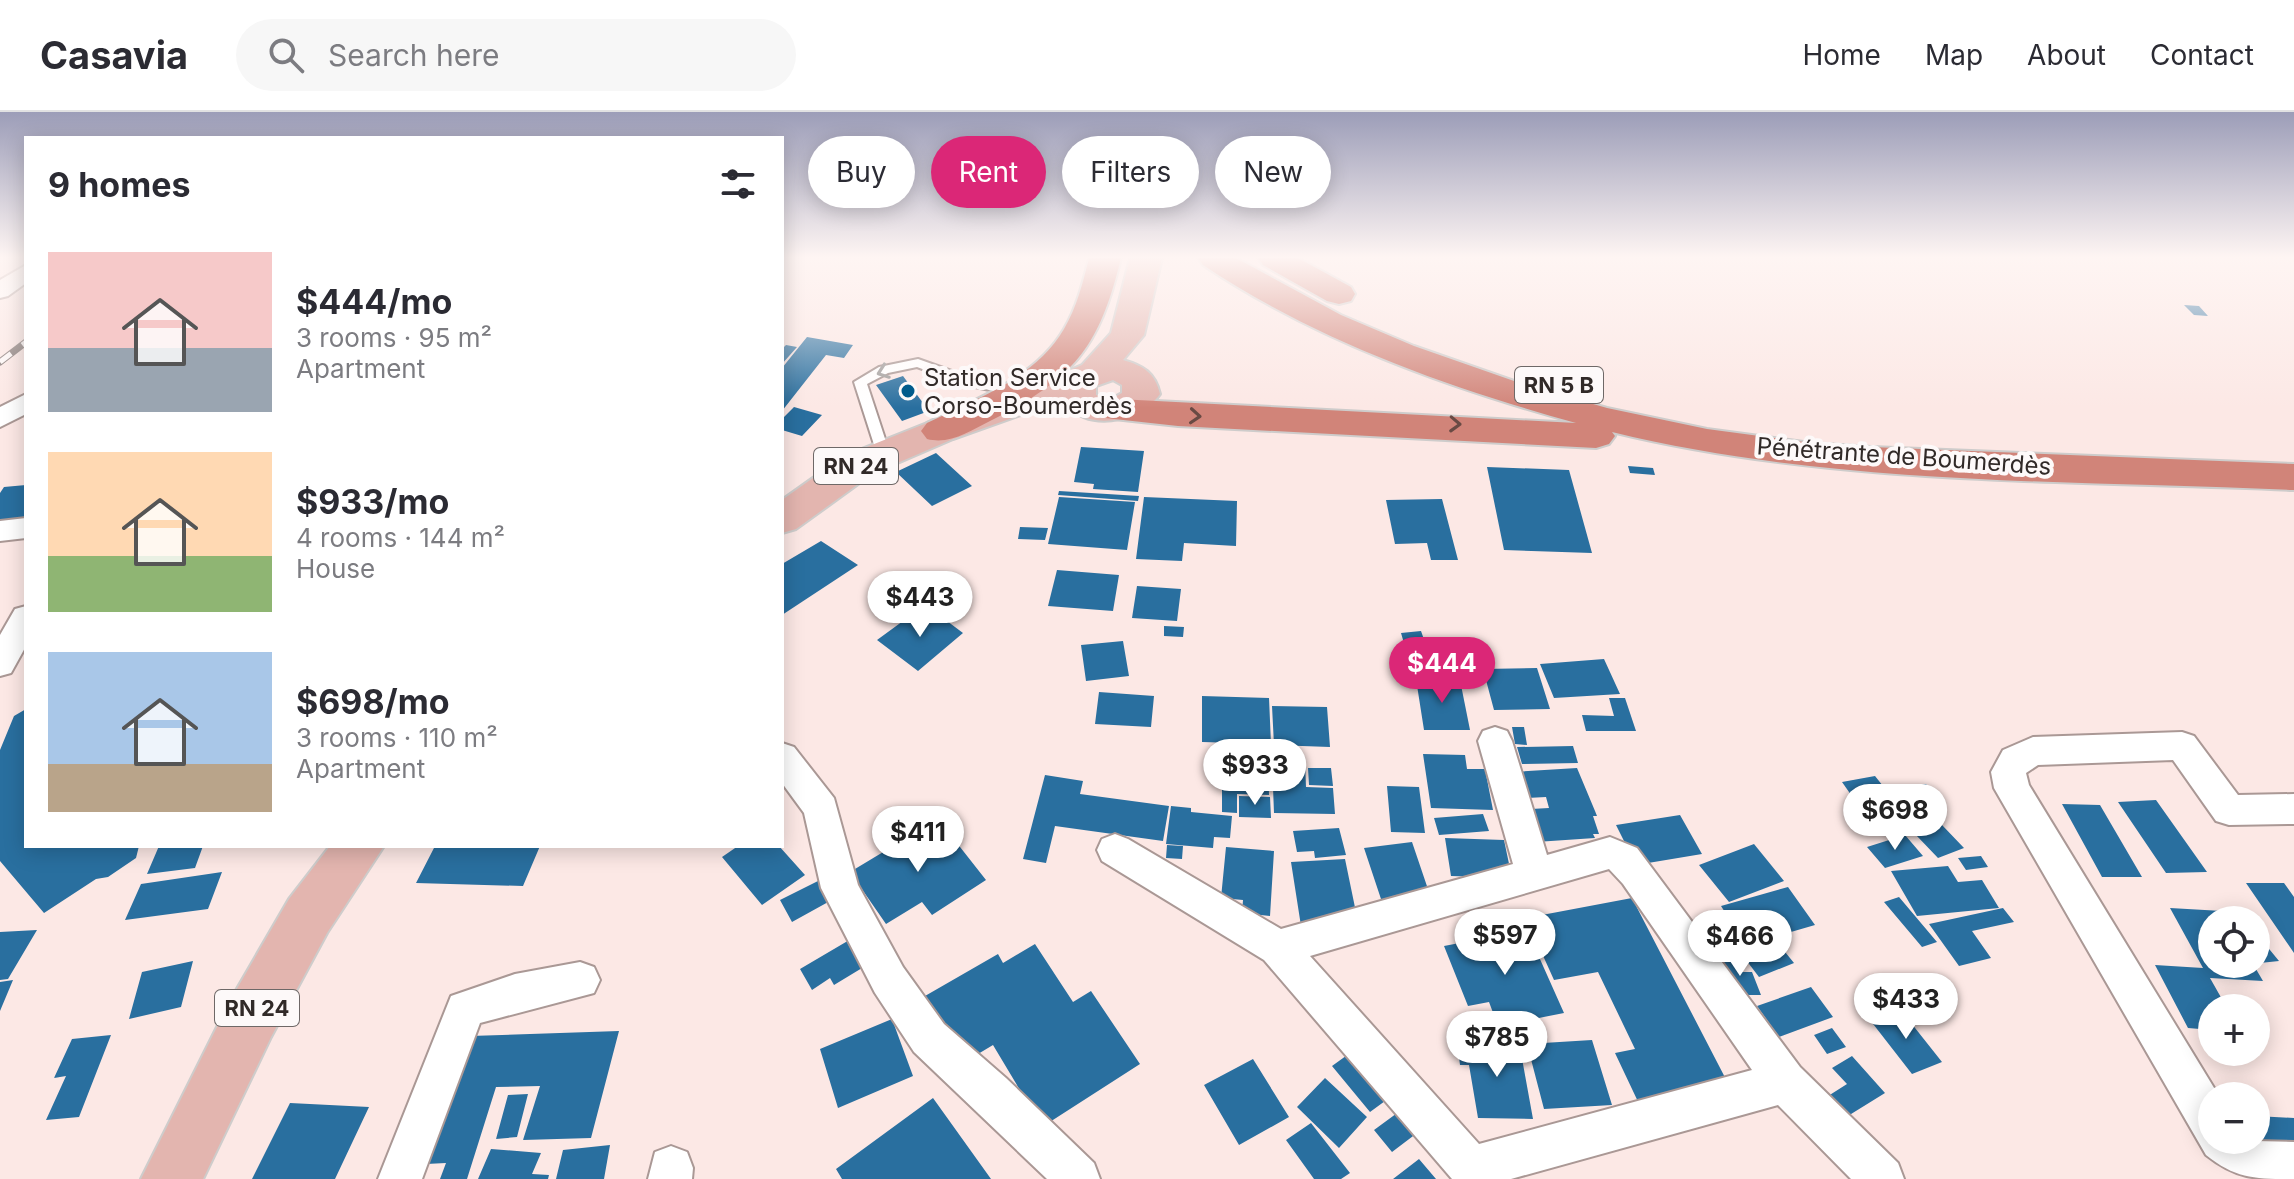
<!DOCTYPE html>
<html lang="en">
<head>
<meta charset="utf-8">
<style>
  body { margin:0; font-family:Inter,sans-serif; background:#f7f7f7; color:#2b2b33; height:100vh; display:flex; flex-direction:column; font-size:30px; white-space:nowrap }
  * { box-sizing:border-box; margin:0 }
  p { font-size:26px; color:#7c7c81 }
  .icon { flex:none; width:44px; height:44px; fill:none; stroke:currentColor; stroke-width:2; stroke-linecap:round; stroke-linejoin:round }
  .map { position:relative; flex:1; overflow:hidden }
  .panel { position:absolute; left:24px; top:24px; width:760px; height:712px; display:flex; flex-direction:column; background:#fff; border-radius:0px; box-shadow:0 4px 20px #0003 }
  .panel>* { flex:none }
  .banner { position:absolute; left:808px; top:24px; width:760px; height:72px; display:flex; gap:16px }
  .controls { position:absolute; left:2198px; top:794px; display:grid; gap:16px }
  .controls a { display:grid; place-items:center; width:72px; height:72px; border-radius:50%; background:#fff; box-shadow:0 4px 20px #0003; font-size:40px }
  .price { position:absolute; translate:-50% -68px; padding:0 18px; border-radius:28px; background:#fff; color:#222; font-size:26px; line-height:52px; filter:drop-shadow(0 2px 4px #0008) }
  .price::after { content:''; position:absolute; left:50%; top:48px; width:24px; height:18px; margin-left:-12px; background:inherit; clip-path:polygon(0 0,100% 0,50% 100%) }
  .price.active { background:#db2777; color:#fff }
  ul { padding:0; list-style:none }
  li { display:flex; align-items:center; gap:24px; height:200px; padding:0 24px }
  li span { display:grid; place-items:center; flex:none; width:224px; height:160px; border-radius:0px; color:#555 }
  li>.icon { margin-inline-start:auto }
  span .icon { width:96px; height:96px; fill:#fffc; stroke-width:1 }
  li b { font-size:34px }
  h2 { display:flex; justify-content:space-between; align-items:center; height:96px; padding:0 24px; font-size:34px }
  .pill { padding:0 28px; border-radius:36px; background:#fff; box-shadow:0 4px 20px #0003; font-size:28px; line-height:72px }
  .pill.active { background:#db2777; color:#fff }
  header { display:flex; align-items:center; gap:48px; box-sizing:border-box; height:112px; padding:0 40px; background:#fff; border-bottom:2px solid #e1e1e2 }
  header strong { font-size:38px }
  nav { display:flex; gap:44px; margin-inline-start:auto; font-size:28px }
  .search { width:560px; height:72px; background:#f7f7f7; display:flex; align-items:center; gap:20px; box-sizing:border-box; padding:0 28px; border-radius:44px; color:#7c7c81; font-size:30px }
  .map>svg:first-child { display:block }
  .building { fill:#296f9f }
  .lines { fill:none; stroke-linecap:round; stroke-linejoin:round }
  .service-casing { stroke:#aa9895; stroke-width:4 }
  .minor-casing { stroke:#aa9895; stroke-width:4 }
  .primary-casing { stroke:#cecccb; stroke-width:4 }
  .motorway-casing { stroke:#cecccb; stroke-width:4 }
  .service { fill:#fff; fill-rule:evenodd }
  .minor { fill:#fff; fill-rule:evenodd }
  .primary { fill:#e3b5af; fill-rule:evenodd }
  .motorway { fill:#d18479; fill-rule:evenodd }
  .rail-casing { stroke:#7c706e; stroke-width:7 }
  .rail { stroke:#fdf9f9; stroke-width:5; stroke-dasharray:14; stroke-linecap:butt }
  .oneway { stroke:#a29f9e }
  .oneway2 { stroke:#694a44 }
  .poi-dot { fill:#005b8c; stroke:#fdf9f9; stroke-width:3 }
  .labels { text-anchor:middle; dominant-baseline:central; stroke-width:8; stroke-linejoin:round; paint-order:stroke }
  .shield { fill:#fdf9f9; stroke:#6e6867; stroke-width:2 }
  .shield-label { font-size:22px; font-weight:bold; fill:#312a28 }
  .poi-label { font-size:24px; fill:#312a28; stroke:#fdf9f9; text-anchor:start }
  .street-label { font-size:24px; fill:#312a28; stroke:#fdf9f9 }
</style>
</head>
<body>
<header>
<strong>Casavia</strong>
<div class="search"><svg class="icon" aria-label="search" viewBox="0 0 24 24"><circle cx="10" cy="10" r="6"/><path d="M15 15l6 6"/></svg>Search here</div>
<nav><a>Home</a><a>Map</a><a>About</a><a>Contact</a></nav>
</header>
<div class="map">
<svg width="2294" height="1067" viewBox="0 0 2294 1067">
  <rect width="100%" height="100%" fill="#fce8e5"/>
  <!-- building -->
  <path class="building" d="M2184,193L2199,194L2208,204L2194,203Z
    M807,225L853,233L844,246L826,243L782,299V256Z
    M786,233L797,235L782,252V237Z
    M903,264L929,299L902,309L876,273Z
    M794,295L822,303L802,324L782,318V307Z
    M1081,335L1144,339L1138,380L1093,377L1094,372L1074,370Z
    M936,341L972,374L932,394L896,360Z
    M1628,354L1653,356L1655,363L1630,361Z
    M1487,355L1569,358L1592,441L1504,438Z
    M26,373V409L0,412V381L4,375Z
    M1059,379L1139,384L1138,389L1058,383Z
    M1059,385L1135,390L1127,438L1048,432Z
    M1144,385L1237,389L1236,434L1184,431L1182,449L1136,447Z
    M1442,387L1458,448H1431L1427,431L1395,432L1386,388Z
    M1020,415L1048,416L1045,428L1018,427Z
    M821,429L858,453L782,503V452Z
    M1057,458L1119,463L1113,499L1048,494Z
    M1137,474L1181,477L1177,509L1132,506Z
    M914,501L929,511L939,503L963,521L918,559L877,528Z
    M1164,514L1184,515L1183,525L1164,524Z
    M1421,519L1427,536L1406,538L1401,521Z
    M1123,529L1129,564L1086,569L1081,533Z
    M1406,539L1441,540L1445,566L1410,564Z
    M1604,547L1620,582L1554,586L1540,552Z
    M1537,556L1550,597L1494,598L1483,557Z
    M1416,567L1460,568L1470,618H1424Z
    M1099,580L1154,584L1151,615L1095,612Z
    M1202,584L1269,586L1271,632L1202,630Z
    M1609,586H1625L1636,619H1586L1582,603L1614,604Z
    M1272,594L1327,595L1330,635L1274,633Z
    M26,597V734H139L136,746L108,765L96,767L44,801L0,749V638L14,604Z
    M1512,615H1524L1527,633L1515,632Z
    M1573,634L1578,651L1522,652L1517,635Z
    M1423,642L1465,643L1467,657H1485L1493,698L1431,696Z
    M1272,649L1305,650L1306,675L1333,676L1335,702L1274,701Z
    M1222,650L1268,651L1269,683L1237,682V701L1222,700Z
    M1308,656H1331L1333,674L1309,673Z
    M1577,656L1595,699L1597,704H1593L1599,722H1593L1595,726L1536,730L1531,697L1549,696L1546,685L1527,686L1514,660Z
    M1045,663L1083,669L1080,682L1169,694L1163,729L1055,714L1046,751L1023,747Z
    M1875,664L1887,679L1926,672L1945,695L1870,710L1842,670Z
    M1387,674L1419,675L1425,721L1391,720Z
    M1239,684L1270,685L1271,706L1239,705Z
    M2156,688L2207,760L2166,761L2118,690Z
    M2062,692L2100,693L2142,765H2102Z
    M1171,694L1191,696V700L1232,704L1230,726L1214,725L1213,736L1166,732Z
    M1483,702L1489,719L1439,723L1434,706Z
    M1680,703L1702,742L1636,753L1616,713Z
    M938,707L986,768L932,803L922,790L886,812L850,760Z
    M1942,713L1964,736L1938,746L1916,723Z
    M1339,716L1346,743L1315,746L1314,739L1297,740L1293,719Z
    M1905,723L1923,744L1885,756L1867,735Z
    M1445,726L1504,728L1512,766L1451,764Z
    M1412,730L1431,786L1383,793L1364,736Z
    M1754,732L1784,769L1729,790L1699,753Z
    M1167,733L1183,734L1182,747L1166,746Z
    M159,734H203L195,756L147,762Z
    M435,734H540L523,774L416,771Z
    M738,734H779L805,763L762,793L722,745Z
    M1226,735L1274,739L1270,804L1242,801L1243,788L1221,786Z
    M1981,744L1988,755L1966,758L1958,746Z
    M1345,747L1358,810L1301,814L1291,750Z
    M1948,754L1958,770L1982,768L1999,796L1917,804L1891,759Z
    M222,760L208,797L125,808L141,772Z
    M818,769L830,789L792,810L780,788Z
    M2246,771H2284L2294,785V841Z
    M1788,775L1815,813L1746,833L1721,794Z
    M1899,785L1937,830L1922,835L1884,790Z
    M1632,786L1731,977L1641,996L1615,941L1635,937L1598,860L1554,868L1526,806Z
    M2003,796L2014,810L1972,819L1991,846L1959,854L1929,812Z
    M2170,796L2222,799L2227,808H2212V852H2253L2263,869L2210,866L2227,896H2212V918L2188,916L2155,853L2203,856Z
    M37,818L8,867L0,868V820Z
    M1527,818L1564,901L1498,914L1489,890L1468,894L1444,834Z
    M2256,821L2279,849L2260,851L2256,846Z
    M851,827L867,853L834,873L830,866L812,878L800,857Z
    M1777,830L1794,851L1759,865L1743,844Z
    M1035,832L1073,890L1091,879L1140,952L1042,1015L993,933L963,951L925,884L998,842L1003,851Z
    M1733,843L1739,860H1752L1761,883H1735L1721,844Z
    M193,849L181,895L129,907L142,860Z
    M13,868L0,899V870Z
    M1811,875L1833,905L1779,925L1757,894Z
    M1900,897L1942,950L1912,962L1870,908Z
    M892,907L913,964L838,996L820,937Z
    M1832,916L1846,935L1827,942L1814,923Z
    M619,919L591,1026L523,1028L540,974L496,975L467,1067H440L446,1051L426,1052L470,924Z
    M111,923L79,1005L46,1008L66,964L54,966L72,927Z
    M1592,928L1612,993L1544,997L1527,932Z
    M1457,929L1519,930L1533,1007L1478,1006L1469,953H1460Z
    M1357,936L1396,981L1370,1000L1332,954Z
    M1852,944L1885,981L1843,1007L1825,986L1847,972L1832,956Z
    M1253,947L1289,1005L1239,1033L1204,973Z
    M1325,966L1367,1005L1339,1036L1297,995Z
    M528,982L517,1025L496,1027L508,983Z
    M933,986L991,1067H842L836,1057Z
    M290,991L369,995L335,1067H252Z
    M1404,996L1421,1018L1392,1040L1374,1018Z
    M2256,1004L2294,1006V1043L2259,1041L2252,1028H2256Z
    M1311,1011L1350,1061L1341,1067H1314L1286,1028Z
    M610,1033L604,1067H556L563,1038Z
    M491,1037L541,1041L532,1062L549,1063L548,1067H478Z
    M1419,1047L1436,1067H1393Z"/>
  <g class="lines">
    <defs>
      <path id="service" d="M918,247L974,267L1023,277L1025,280L1018,284L966,273L917,255L888,261L867,272L890,342L888,345H878L854,270L879,255Z"/>
      <path id="minor" d="M26,153V171L8,184L0,186V168Z
        M26,282V302L0,315V295Z
        M26,406V426L0,429V409Z
        M26,494V534L11,561L0,564V523L15,497Z
        M1495,615L1507,619L1512,629L1547,743L1610,725L1637,736L1800,955L1898,1051L1904,1067H1851L1778,993L1511,1067H1452L1264,848L1102,749L1097,738L1102,727L1115,722L1128,727L1281,817L1513,752L1478,629L1483,619ZM1609,757L1623,772L1752,958L1479,1032L1310,844Z
        M2182,620L2194,624L2238,683L2294,682V712L2229,713L2216,709L2173,648L2038,653L2026,661L2029,673L2219,984H2212V1028L2294,1030V1067C2255,1067 2236,1067 2206,1043L1994,676L1991,660L2003,638L2033,625Z
        M782,631L794,635L834,686L858,773L903,855L944,912L1006,966L1094,1051L1100,1067H1047L914,940L875,881L821,776L804,701L782,671Z
        M580,850L594,855L600,868L594,881L480,911L422,1067H378L451,884L515,862Z
        M671,1034L687,1040L693,1056L692,1067H648L655,1040Z"/>
      <path id="primary" d="M1130,146H1162L1144,223L1123,248C1144,254 1155,261 1160,282C1140,311 1083,321 1063,288L953,327L872,362L796,417L782,421V388L844,344L927,311L1026,277L1082,253L1111,221ZM1113,268L1122,273V281L1113,286L1096,283V274Z
        M330,734H384L327,821L271,925L203,1067H141L231,887L289,787Z"/>
      <path id="motorway" d="M1089,146H1121C1099,237 1073,267 990,309C970,319 950,333 927,327L921,319L927,311C976,287 1036,266 1064,217C1077,195 1083,170 1089,146Z
        M1198,146H1236L1341,203L1414,234L1514,269L1607,296L1707,317L1811,331L1871,335L2294,352V378C2067,368 1834,374 1612,320L1615,324L1609,332L1596,336L1178,314L1105,306L1100,298L1105,290L1118,287L1576,311C1446,275 1315,228 1203,153Z
        M1258,146H1298L1351,175L1355,182L1351,189L1339,192L1327,189L1263,153Z"/>
    </defs>
    <!-- service casing -->
    <use href="#service" class="service-casing"/>
    <!-- minor casing -->
    <use href="#minor" class="minor-casing"/>
    <!-- primary casing -->
    <use href="#primary" class="primary-casing"/>
    <!-- motorway casing -->
    <use href="#motorway" class="motorway-casing"/>
    <!-- service -->
    <use href="#service" class="service"/>
    <!-- minor -->
    <use href="#minor" class="minor"/>
    <!-- primary -->
    <use href="#primary" class="primary"/>
    <!-- motorway -->
    <use href="#motorway" class="motorway"/>
    <defs>
      <path id="rail" d="M0,250L26,230"/>
    </defs>
    <!-- rail casing -->
    <use href="#rail" class="rail-casing"/>
    <!-- rail -->
    <use href="#rail" class="rail"/>
  </g>
  <!-- one-way arrows -->
  <defs><path id="oneway-chevron" d="M-2-3.5L2.5 0L-2 3.5" fill="none" stroke-width="1.6" stroke-linecap="round" stroke-linejoin="round" transform="scale(2)"/></defs>
  <use class="oneway" href="#oneway-chevron" transform="translate(883 260) rotate(160)"/>
  <g class="oneway2">
    <use href="#oneway-chevron" transform="translate(1195 304) rotate(4)"/>
    <use href="#oneway-chevron" transform="translate(1455 312) rotate(2)"/>
  </g>
  <!-- sky -->
  <linearGradient id="sky" x2="0" y2="1"><stop stop-color="#9c9db8"/><stop offset="0.49" stop-color="#fef5f3"/><stop offset="1" stop-color="#fef5f3" stop-opacity="0"/></linearGradient>
  <rect width="2294" height="296" fill="url(#sky)"/>
  <!-- markers -->
  <circle class="poi-dot" cx="908" cy="279" r="8"/>
  <g class="labels">
    <!-- shield labels -->
    <g class="shield">
      <rect x="1515" y="255" width="88" height="36" rx="6"/>
      <rect x="814" y="336" width="84" height="36" rx="6"/>
      <rect x="215" y="878" width="84" height="36" rx="6"/>
    </g>
    <g class="shield-label">
      <text x="1559" y="273">RN 5 B</text>
      <text x="856" y="354">RN 24</text>
      <text x="257" y="896">RN 24</text>
    </g>
    <!-- poi labels -->
    <g class="poi-label">
      <text x="924" y="265">Station Service<tspan x="924" dy="28">Corso-Boumerdès</tspan></text>
    </g>
    <!-- street labels -->
    <g class="street-label">
      <text transform="translate(1904 344) rotate(4)">Pénétrante de Boumerdès</text>
    </g>
  </g>
</svg>
<div class="controls">
<a><svg class="icon" aria-label="locate" viewBox="0 0 24 24"><circle cx="12" cy="12" r="6"/><path d="M12 2v4M12 18v4M2 12h4M18 12h4"/></svg></a>
<a>+</a>
<a>−</a>
</div>
<b class="price" style="left:920px;top:527px">$443</b>
<b class="price active" style="left:1442px;top:593px">$444</b>
<b class="price" style="left:1255px;top:695px">$933</b>
<b class="price" style="left:1895px;top:740px">$698</b>
<b class="price" style="left:918px;top:762px">$411</b>
<b class="price" style="left:1505px;top:865px">$597</b>
<b class="price" style="left:1740px;top:866px">$466</b>
<b class="price" style="left:1906px;top:929px">$433</b>
<b class="price" style="left:1497px;top:967px">$785</b>
<div class="banner">
<a class="pill">Buy</a>
<a class="pill active">Rent</a>
<a class="pill">Filters</a>
<a class="pill">New</a>
</div>
<section class="panel">
<h2>9 homes<svg class="icon" aria-label="filters" viewBox="0 0 24 24"><path d="M4 7h16M4 17h16"/><circle cx="9" cy="7" r="2"/><circle cx="15" cy="17" r="2"/></svg></h2>
<ul>
<li><span style="background:linear-gradient(#f6c9c9 60%,#9aa5b1 0)"><svg class="icon" aria-label="home" viewBox="0 0 24 24"><path d="M3 11l9-7 9 7M6 9v11h12V9"/></svg></span><div><b>$444/mo</b><p>3 rooms · 95 m²</p><p>Apartment</p></div></li>
<li><span style="background:linear-gradient(#ffd9b3 65%,#8fb573 0)"><svg class="icon" aria-label="home" viewBox="0 0 24 24"><path d="M3 11l9-7 9 7M6 9v11h12V9"/></svg></span><div><b>$933/mo</b><p>4 rooms · 144 m²</p><p>House</p></div></li>
<li><span style="background:linear-gradient(#a9c7e8 70%,#b9a48a 0)"><svg class="icon" aria-label="home" viewBox="0 0 24 24"><path d="M3 11l9-7 9 7M6 9v11h12V9"/></svg></span><div><b>$698/mo</b><p>3 rooms · 110 m²</p><p>Apartment</p></div></li>
</ul>
</section>
</div>
</body>
</html>
